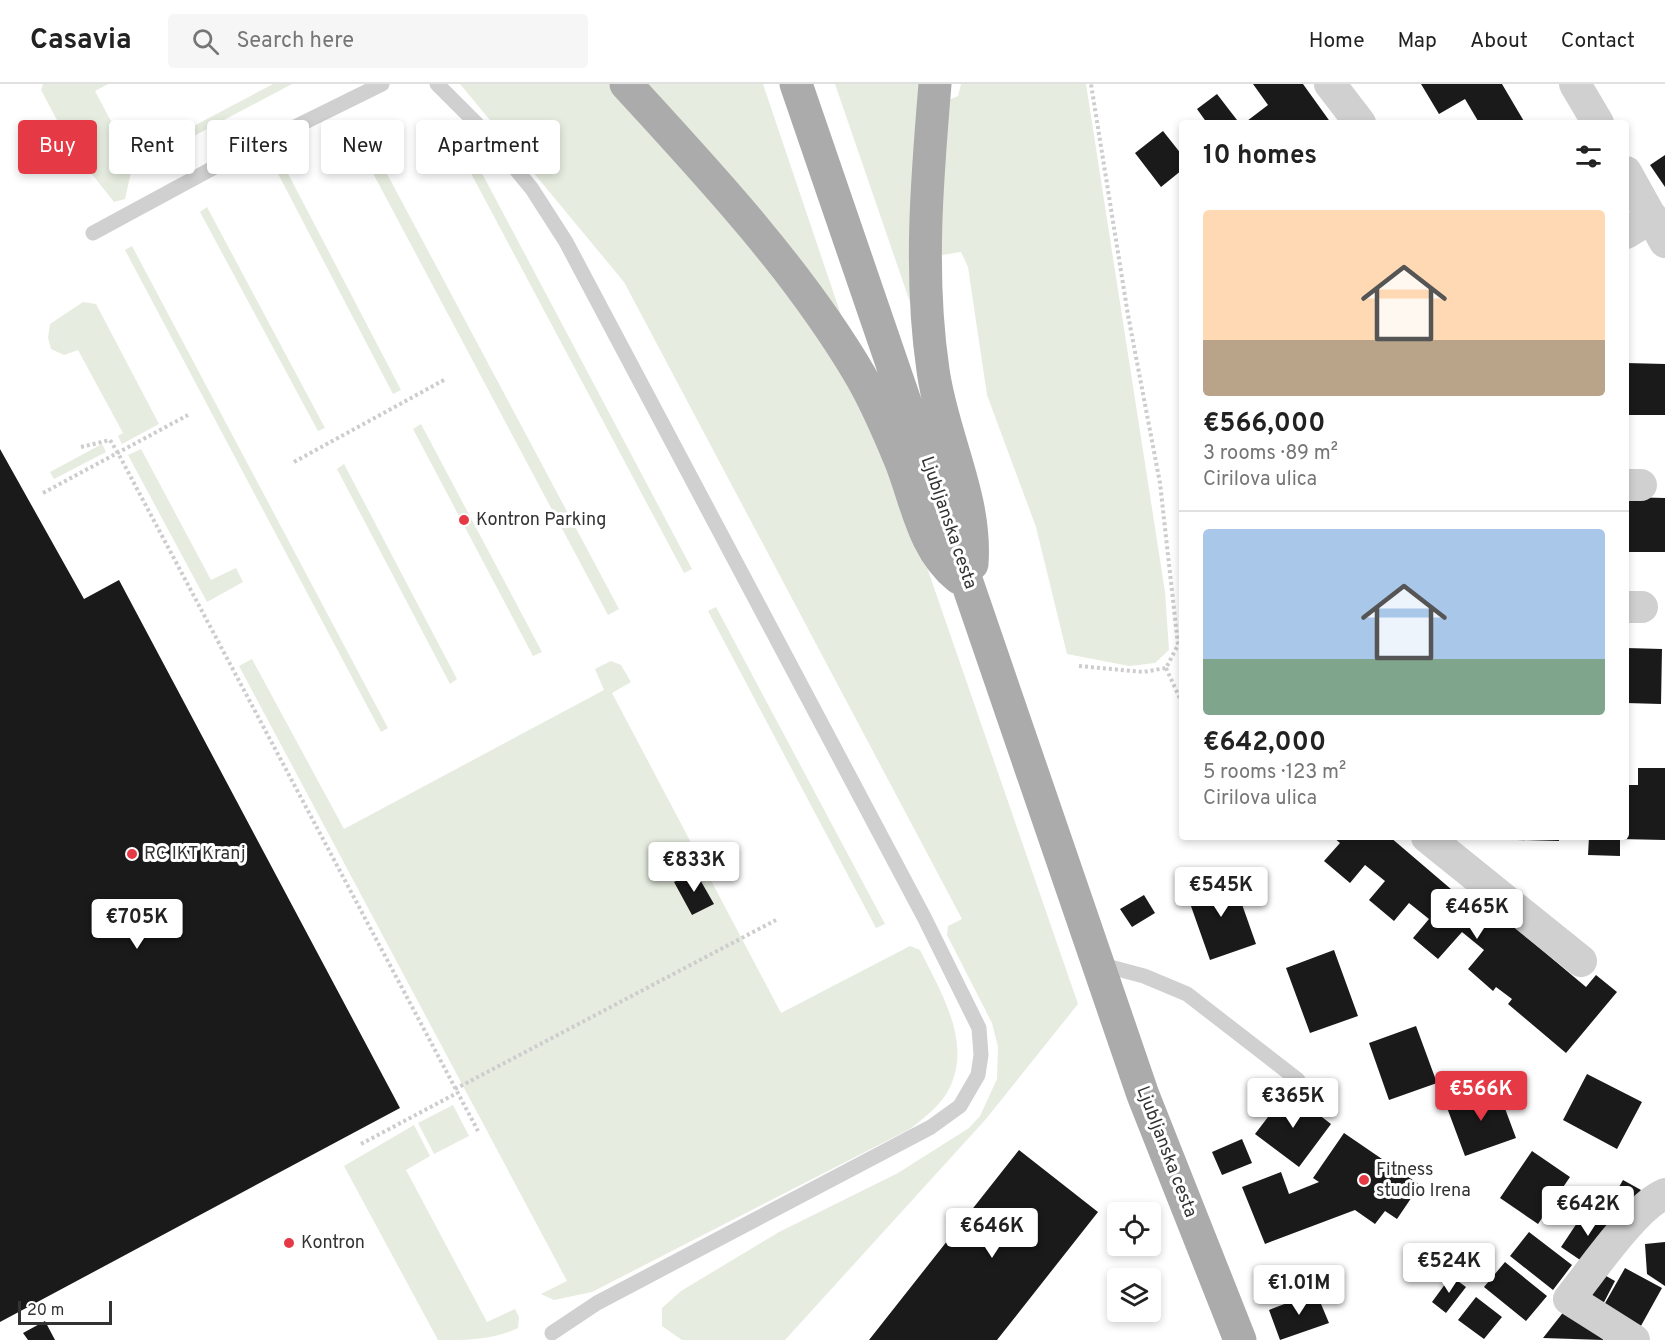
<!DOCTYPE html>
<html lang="en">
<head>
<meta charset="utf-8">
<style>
  body { margin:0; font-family:Overpass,sans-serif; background:#f6f6f6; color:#222; height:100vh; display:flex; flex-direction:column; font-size:22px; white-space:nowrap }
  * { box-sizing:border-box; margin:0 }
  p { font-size:20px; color:#767676 }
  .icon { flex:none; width:33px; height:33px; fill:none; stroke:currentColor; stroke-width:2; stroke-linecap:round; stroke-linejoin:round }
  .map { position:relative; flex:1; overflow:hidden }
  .panel { position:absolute; left:1179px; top:36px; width:450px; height:720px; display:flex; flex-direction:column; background:#fff; border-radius:6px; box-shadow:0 3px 9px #0003 }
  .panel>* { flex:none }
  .guide { position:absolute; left:18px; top:36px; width:570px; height:54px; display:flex; gap:12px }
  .buttons { position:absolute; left:1107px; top:1118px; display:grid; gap:12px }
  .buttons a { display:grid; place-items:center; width:54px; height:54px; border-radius:6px; background:#fff; box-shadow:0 3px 9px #0003; font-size:30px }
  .scale { position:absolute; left:18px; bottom:15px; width:94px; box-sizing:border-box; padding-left:6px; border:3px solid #333; border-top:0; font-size:16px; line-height:21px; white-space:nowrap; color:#333; -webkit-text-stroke:4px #fff; paint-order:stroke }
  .price { position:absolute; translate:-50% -51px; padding:0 14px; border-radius:6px; background:#fff; color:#222; font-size:20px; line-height:39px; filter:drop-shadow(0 2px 3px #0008) }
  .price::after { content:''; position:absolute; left:50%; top:36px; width:18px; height:14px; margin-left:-9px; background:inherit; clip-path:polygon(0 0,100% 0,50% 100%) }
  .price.selected { background:#e63946; color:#fff }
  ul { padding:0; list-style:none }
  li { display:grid; align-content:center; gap:12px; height:318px; padding:0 24px }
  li+li { border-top:2px solid #e0e0e0 }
  li span { display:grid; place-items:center; height:186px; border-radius:6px; color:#555 }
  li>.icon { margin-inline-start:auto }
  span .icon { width:108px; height:108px; fill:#fffc; stroke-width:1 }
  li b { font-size:26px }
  h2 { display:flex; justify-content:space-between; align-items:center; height:72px; padding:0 24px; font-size:26px }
  .tag { padding:0 21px; border-radius:6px; background:#fff; box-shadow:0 3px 9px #0003; font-size:21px; line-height:54px }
  .tag.selected { background:#e63946; color:#fff }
  header { display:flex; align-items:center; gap:36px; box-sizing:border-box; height:84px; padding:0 30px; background:#fff; border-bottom:2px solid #e0e0e0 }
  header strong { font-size:28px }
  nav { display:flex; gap:33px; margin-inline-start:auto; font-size:21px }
  .search { width:420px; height:54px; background:#f6f6f6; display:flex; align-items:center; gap:15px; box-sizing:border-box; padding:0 21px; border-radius:6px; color:#767676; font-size:22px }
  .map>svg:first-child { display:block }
  .green { fill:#e6ecdf }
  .building { fill:#1a1a1a }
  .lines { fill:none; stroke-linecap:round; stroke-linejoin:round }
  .path { stroke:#cdcdcd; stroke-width:4; stroke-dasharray:3 3; stroke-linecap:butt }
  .service { stroke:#d0d0d0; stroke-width:15 }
  .minor { stroke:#d0d0d0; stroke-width:32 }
  .primary { stroke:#ababab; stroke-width:33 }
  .poi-dot { fill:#e63946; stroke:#fff; stroke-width:2 }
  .labels { text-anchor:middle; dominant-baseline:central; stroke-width:6; stroke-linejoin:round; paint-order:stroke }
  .poi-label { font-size:18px; fill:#333; stroke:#fff; text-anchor:start }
  .street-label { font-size:18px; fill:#333; stroke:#fff }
</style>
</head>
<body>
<header>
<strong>Casavia</strong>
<div class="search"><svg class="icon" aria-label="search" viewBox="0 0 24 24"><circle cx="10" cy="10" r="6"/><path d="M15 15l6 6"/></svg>Search here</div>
<nav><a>Home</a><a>Map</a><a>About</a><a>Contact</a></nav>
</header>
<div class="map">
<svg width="1665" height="1256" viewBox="0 0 1665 1256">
  <rect width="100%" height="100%" fill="#fff"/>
  <!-- green -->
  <path class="green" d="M43,0H108L95,7L133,79L125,115L114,118L73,66L41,6Z
    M273,0H292L160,70L156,62Z
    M460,0H609L700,99L841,282L912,440L1078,920L986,1035L785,1256H682L662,1242V1224L681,1207L779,1148L898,1089L969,1044L980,1032L997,995L998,963L992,939L947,851L948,842L962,835L624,198Z
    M643,0H763L842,234Z
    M835,0H929L911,221Z
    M961,0H1086L1165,508L1169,566L1155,579L1129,582L1067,570L1036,443L987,311L968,183L961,168L936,172L946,17L958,12Z
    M361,41L619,525L608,531L350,46Z
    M467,61L692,485L684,489L458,65Z
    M283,80L401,306L393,310L275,84Z
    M207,123L325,344L318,347L200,128Z
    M132,162L388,644L381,648L125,166Z
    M83,218L96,220L159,340L122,360L118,352L123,349L78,266L64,271L51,265L48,254L50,240Z
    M421,340L542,568L533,572L413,345Z
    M102,360L106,368L54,395L50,388Z
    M141,365L211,496L236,484L243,498L207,518L128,371Z
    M344,380L457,595L450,600L337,385Z
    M716,523L885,840L876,844L708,527Z
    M252,575L344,745L604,606L595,585L611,577L621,581L631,598L612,609L781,929L910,862L920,866C940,907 971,955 951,1001C943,1020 925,1033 910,1045L592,1208L554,1216L541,1210L567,1197L239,582Z
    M453,1021L469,1052L434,1070L418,1039Z
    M414,1041L430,1072L406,1086L487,1238L515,1225L519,1233L518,1244C493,1256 466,1256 438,1256L344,1082Z"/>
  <!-- building -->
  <path class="building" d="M1253,0H1303L1331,39H1248L1247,37L1268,21Z
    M1421,0H1502L1525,39H1475L1478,37L1465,15L1439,30Z
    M1217,10L1237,36L1233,39H1207L1197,25Z
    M1163,47L1182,71V86L1161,103L1135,69Z
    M1665,71V103L1650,81Z
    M1626,279L1665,280V331H1626Z
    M0,365L84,515L119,496L400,1024L0,1238Z
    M1626,413L1665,414V468H1626Z
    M1626,564L1662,565L1661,620L1626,619Z
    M1638,684H1665V756L1620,755V772L1588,771L1589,753H1626V701H1638Z
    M1333,753H1390L1479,829L1486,819L1586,903L1596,891L1617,908L1566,969L1508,920L1512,915L1496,903L1493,907L1468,885L1484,866L1462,848L1438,875L1413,854L1429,835L1409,819L1394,837L1369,816L1385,797L1365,781L1350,799L1324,777L1340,759Z
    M1480,753H1559V757L1480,755Z
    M695,787L714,820L692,831L674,798Z
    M1232,792L1256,860L1210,876L1186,808Z
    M1144,811L1155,829L1132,843L1120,825Z
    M1334,866L1358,932L1310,949L1286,884Z
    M1416,942L1437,999L1389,1016L1369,959Z
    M1587,990L1642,1018L1617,1065L1563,1036Z
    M1497,1003L1516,1054L1465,1072L1446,1021Z
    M1288,1007L1331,1040L1299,1083L1255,1050Z
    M1344,1049L1420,1101L1397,1135L1385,1127L1375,1140L1355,1126L1265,1160L1242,1103L1281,1088L1289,1110L1319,1098L1313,1094Z
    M1242,1055L1252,1079L1222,1091L1212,1068Z
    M1019,1066L1098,1128L997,1256H869Z
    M1532,1067L1570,1093L1538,1140L1500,1114Z
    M1623,1096L1641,1106L1630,1126L1612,1115Z
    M1587,1124L1616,1144L1589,1182L1561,1163Z
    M1529,1148L1572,1181L1553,1206L1510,1172Z
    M1665,1158V1202L1647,1190L1645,1160Z
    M1505,1178L1547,1212L1526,1237L1484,1203Z
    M1625,1184L1662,1204L1637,1249L1600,1228Z
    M1599,1188L1615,1197L1601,1224L1584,1215Z
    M1451,1192L1466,1203L1446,1229L1432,1218Z
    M1316,1208L1329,1239L1280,1256L1269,1226Z
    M1476,1213L1502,1233L1484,1255L1458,1236Z
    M1565,1226L1604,1256L1543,1254Z
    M45,1237L55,1256H28L23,1249Z"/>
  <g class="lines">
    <!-- path -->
    <path class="path" d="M81,363L110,356L118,369L478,1047
      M294,378L444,296
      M43,409L188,331
      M1079,582L1143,588L1166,584L1178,561L1160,399L1128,231L1091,0
      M1166,584L1182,619
      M455,1005L776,836
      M361,1060L457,1009"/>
    <!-- service -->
    <path class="service" d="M437,0L488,51L532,105L566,158L924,833L979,944L981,971L978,991L960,1022L931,1043L597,1219L552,1249
      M93,149L226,77L382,0
      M1099,880L1144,892L1187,910L1298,996"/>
    <!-- minor -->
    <path class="minor" d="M1330,0L1360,39
      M1575,0L1598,39
      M1626,88L1665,158
      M1626,149L1652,133
      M1626,401H1641
      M1626,523H1642
      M1427,753L1581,877
      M1634,1256L1569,1215C1591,1188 1635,1122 1665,1110"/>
    <!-- primary -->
    <path class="primary" d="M626,0C708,89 799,187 860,291C876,318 889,349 901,378C917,419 923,465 959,494
      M796,0L1143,1011L1240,1256
      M935,0C927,95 919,191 933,286C942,352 977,413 972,480"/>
  </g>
  <!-- markers -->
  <g class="poi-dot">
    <circle cx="464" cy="436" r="6"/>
    <circle cx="132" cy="770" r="6"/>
    <circle cx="1364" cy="1096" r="6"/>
    <circle cx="289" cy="1159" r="6"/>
  </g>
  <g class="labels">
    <!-- poi labels -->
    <g class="poi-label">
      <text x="476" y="436">Kontron Parking</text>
      <text x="144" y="770">RC IKT Kranj</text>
      <text x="1376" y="1086">Fitness<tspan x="1376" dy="21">studio Irena</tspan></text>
      <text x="301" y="1159">Kontron</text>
    </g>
    <!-- street labels -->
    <g class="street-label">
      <text transform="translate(948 439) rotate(71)">Ljubljanska cesta</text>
      <text transform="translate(1166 1068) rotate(69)">Ljubljanska cesta</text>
    </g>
  </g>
</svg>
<div class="buttons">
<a><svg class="icon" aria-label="locate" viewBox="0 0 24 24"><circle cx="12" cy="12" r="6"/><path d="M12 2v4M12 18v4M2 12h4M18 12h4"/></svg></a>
<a><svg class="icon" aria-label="layers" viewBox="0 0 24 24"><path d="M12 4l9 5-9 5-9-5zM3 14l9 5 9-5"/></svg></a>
</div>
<div class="scale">20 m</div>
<b class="price" style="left:694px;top:809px">€833K</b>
<b class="price" style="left:1221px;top:834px">€545K</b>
<b class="price" style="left:1477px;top:856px">€465K</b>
<b class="price" style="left:137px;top:866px">€705K</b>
<b class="price selected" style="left:1481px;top:1038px">€566K</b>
<b class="price" style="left:1293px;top:1045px">€365K</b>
<b class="price" style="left:1588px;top:1153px">€642K</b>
<b class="price" style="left:992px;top:1175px">€646K</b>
<b class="price" style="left:1449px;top:1210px">€524K</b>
<b class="price" style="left:1299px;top:1232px">€1.01M</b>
<div class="guide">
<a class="tag selected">Buy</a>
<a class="tag">Rent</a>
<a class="tag">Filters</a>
<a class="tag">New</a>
<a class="tag">Apartment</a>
</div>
<section class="panel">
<h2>10 homes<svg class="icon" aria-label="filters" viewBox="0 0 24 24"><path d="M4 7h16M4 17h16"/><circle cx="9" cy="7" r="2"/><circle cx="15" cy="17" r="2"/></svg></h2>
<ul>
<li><span style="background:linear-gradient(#ffd9b3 70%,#b9a48a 0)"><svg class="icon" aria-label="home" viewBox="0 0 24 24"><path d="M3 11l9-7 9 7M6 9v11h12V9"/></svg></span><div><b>€566,000</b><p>3 rooms · 89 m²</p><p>Cirilova ulica</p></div></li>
<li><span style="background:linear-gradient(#a9c7e8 70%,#7fa58c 0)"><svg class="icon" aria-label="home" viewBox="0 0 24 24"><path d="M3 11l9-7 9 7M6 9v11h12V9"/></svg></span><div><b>€642,000</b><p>5 rooms · 123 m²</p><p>Cirilova ulica</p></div></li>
</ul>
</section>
</div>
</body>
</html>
